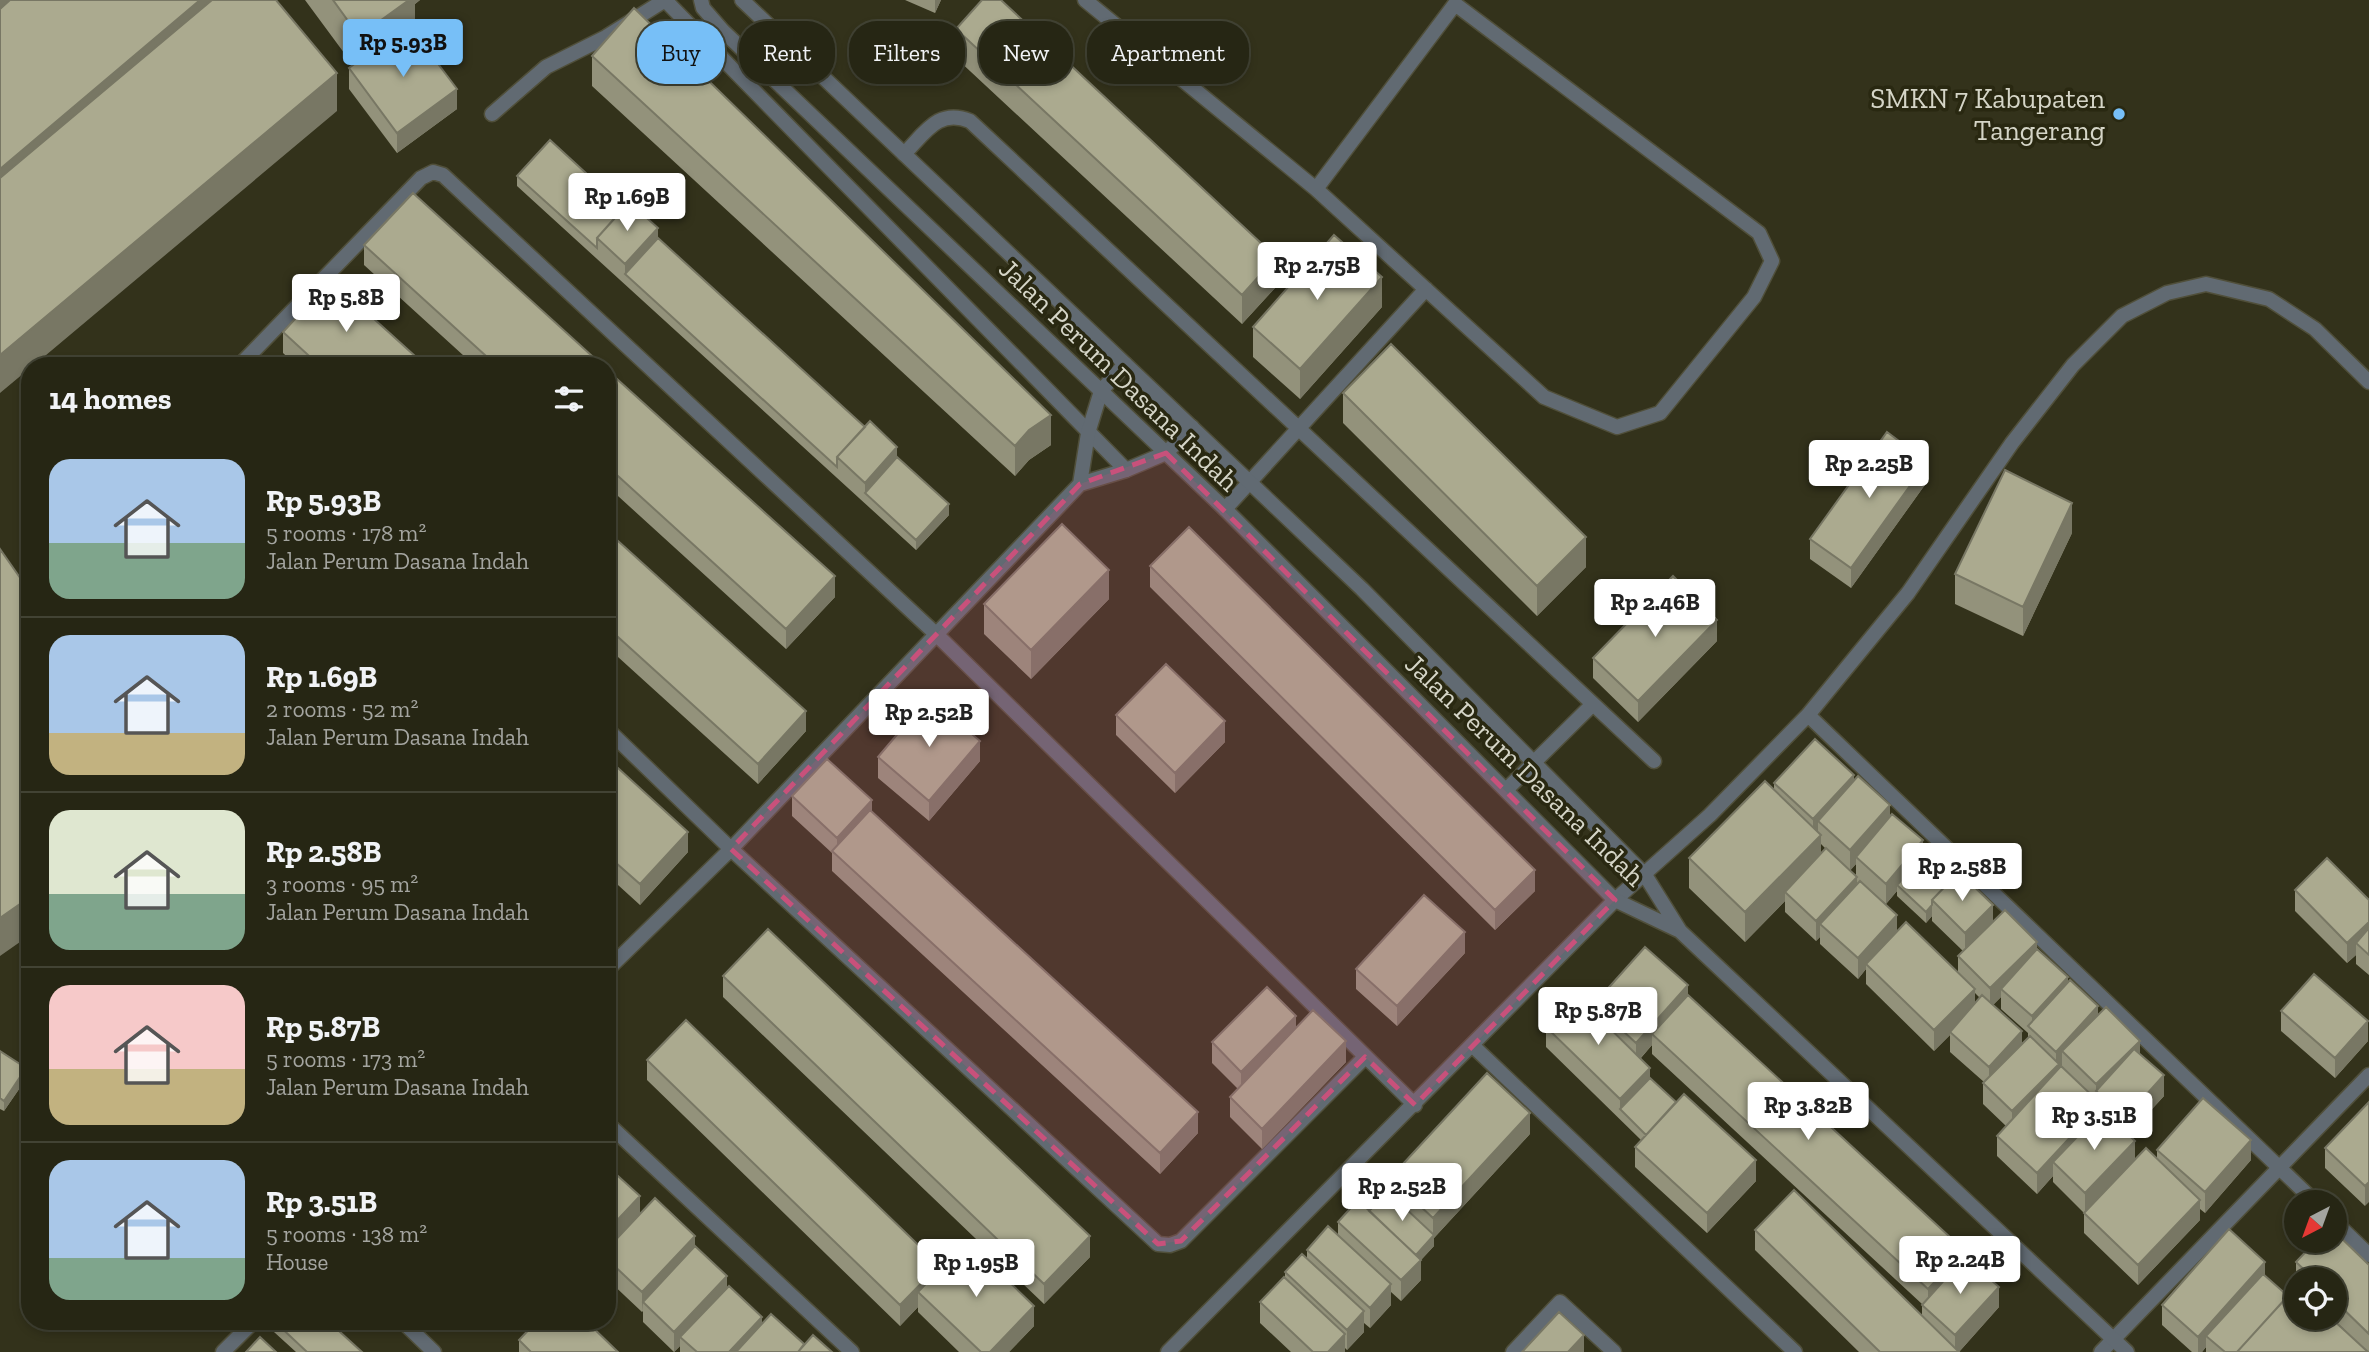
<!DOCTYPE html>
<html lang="en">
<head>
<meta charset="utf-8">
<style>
  body { margin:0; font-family:"Zilla Slab",serif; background:#2e2e1d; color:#f1f3f6; height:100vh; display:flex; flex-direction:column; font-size:26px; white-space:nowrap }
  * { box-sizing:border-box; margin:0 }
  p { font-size:23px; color:#a4a5a0 }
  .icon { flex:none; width:38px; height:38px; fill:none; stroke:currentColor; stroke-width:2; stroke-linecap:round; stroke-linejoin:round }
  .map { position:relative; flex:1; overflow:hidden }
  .details { position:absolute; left:21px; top:357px; width:595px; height:973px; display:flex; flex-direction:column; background:#262614; border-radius:28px; box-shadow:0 4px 10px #0003,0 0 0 2px #424334 }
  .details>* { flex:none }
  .hud { position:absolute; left:637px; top:21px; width:665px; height:63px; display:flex; gap:14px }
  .needle { width:46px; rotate:221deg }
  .controls { position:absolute; left:2284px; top:1190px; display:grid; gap:14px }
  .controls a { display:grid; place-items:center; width:63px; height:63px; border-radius:50%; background:#262614; box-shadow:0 4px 10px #0003,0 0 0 2px #424334; font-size:35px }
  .price { position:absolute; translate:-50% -60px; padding:0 16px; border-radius:7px; background:#fff; color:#222; font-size:23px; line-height:46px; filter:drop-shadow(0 2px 4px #0008) }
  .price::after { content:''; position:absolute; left:50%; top:42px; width:21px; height:16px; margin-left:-10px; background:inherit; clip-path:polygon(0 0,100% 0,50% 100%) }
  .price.active { background:#77bff7; color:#111 }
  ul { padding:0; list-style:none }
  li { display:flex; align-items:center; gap:21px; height:175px; padding:0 28px }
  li+li { border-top:2px solid #424334 }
  li span { display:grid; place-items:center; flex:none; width:196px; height:140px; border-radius:21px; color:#555 }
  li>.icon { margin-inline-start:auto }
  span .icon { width:84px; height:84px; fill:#fffc; stroke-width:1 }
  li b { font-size:30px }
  h2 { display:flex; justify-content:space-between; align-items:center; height:84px; padding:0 28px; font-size:30px }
  .pill { padding:0 24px; border-radius:28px; background:#262614; box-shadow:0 4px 10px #0003,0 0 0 2px #424334; font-size:24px; line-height:63px }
  .pill.active { background:#77bff7; color:#111 }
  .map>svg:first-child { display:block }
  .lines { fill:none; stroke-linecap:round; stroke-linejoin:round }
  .service-casing { stroke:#504f3a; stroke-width:17 }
  .minor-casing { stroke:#504f3a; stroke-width:17 }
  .tertiary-casing { stroke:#504f3a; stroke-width:17 }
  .service { stroke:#616a72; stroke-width:14 }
  .minor { stroke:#616a72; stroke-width:14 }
  .tertiary { stroke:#616a72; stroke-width:14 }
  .wall { fill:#93927b; fill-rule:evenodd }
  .shaded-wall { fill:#787764 }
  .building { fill:#abaa8f; stroke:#787764; stroke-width:2 }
  .marked { fill:#c8517b; fill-opacity:0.2; stroke:#c8517b; stroke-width:5; stroke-dasharray:14 9; stroke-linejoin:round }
  .poi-dot { fill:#77bff7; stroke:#292811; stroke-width:2.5 }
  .labels { text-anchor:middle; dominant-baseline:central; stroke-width:7; stroke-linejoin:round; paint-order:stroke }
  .poi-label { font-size:28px; fill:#d5d5c7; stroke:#292811; text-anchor:end }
  .street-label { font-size:28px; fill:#d5d5c7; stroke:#292811 }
</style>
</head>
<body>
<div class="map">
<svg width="2369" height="1352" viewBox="0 0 2369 1352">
  <rect width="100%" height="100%" fill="#33321b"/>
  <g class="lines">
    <defs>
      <path id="service" d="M665,0L1126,470
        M1085,0L1316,189
        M1455,4L1759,233L1772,261L1754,297L1660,413L1617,427L1544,397L1316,189Z
        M492,114L546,67L606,37L665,0
        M904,154C925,133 938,108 970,121L1654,761
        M1225,509L1426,289
        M1506,790L1592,705"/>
      <path id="minor" d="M239,366L421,178L433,172L443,175L937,635L1415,1105
        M1080,484L1126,470L1166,453L1192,427
        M1808,715L2315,1202
        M607,729L731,849L1158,1244L1170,1245L1181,1241L1365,1057
        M607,970L731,849L1080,484L1088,433L1101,391L1125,364
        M1473,1046L1795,1352
        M607,1123L852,1352
        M2334,1221L2369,1255
        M402,1321L434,1352
        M223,1352L254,1321
        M1168,1352L1615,900L1710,815L1808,715L1908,593L2012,443L2073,365L2122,316L2167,293L2206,284L2269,299L2315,329L2369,382
        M1513,1352L1560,1302L1614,1352
        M2101,1352L2369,1075"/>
      <path id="tertiary" d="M701,0L703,8L723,31L1225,509L1615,900L1678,930
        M742,0L1362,589L1645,875L1680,931L2127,1352"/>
    </defs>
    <!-- service casing -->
    <use href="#service" class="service-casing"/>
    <!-- minor casing -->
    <use href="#minor" class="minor-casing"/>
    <!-- tertiary casing -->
    <use href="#tertiary" class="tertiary-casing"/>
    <!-- service -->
    <use href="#service" class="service"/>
    <!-- minor -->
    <use href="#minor" class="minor"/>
    <!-- tertiary -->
    <use href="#tertiary" class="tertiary"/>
  </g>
  <!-- wall -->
  <path class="wall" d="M305,0H420L415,4V33L457,109L397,153L349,89V68L353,65Z
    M905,0H941L935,13Z
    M956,29L1276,287L1242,324L956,58Z
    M592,56L1051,445L1029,460L1015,476L592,86Z
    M517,176L658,238L897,457L949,515L916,550L517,186Z
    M364,245L603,366H475L364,265Z
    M1382,307L1300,399L1253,357V327Z
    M283,332L426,366H297L283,353Z
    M607,370L835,597L786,649L607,486Z
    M1343,393L1586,567L1537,616L1343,423Z
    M1927,482L1851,588L1810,559V539Z
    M607,531L806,731L758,784L607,647Z
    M2072,533L2023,636L1955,604V574Z
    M1150,566L1535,891L1495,930L1150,587Z
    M1109,599L1031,679L984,634V604Z
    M1717,641L1638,722L1593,678V658Z
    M1116,715L1225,742L1175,793L1116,735Z
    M878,757L980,761L929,821L878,778Z
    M607,758L688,852L640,905L607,875Z
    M1854,780L1890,816L1923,857L1993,922L2037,949L2068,982L2098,1015L2140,1054L2164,1096L2129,1134L2135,1159L2157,1158V1150L2251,1160L2205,1213L2200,1209V1220L2138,1285L2084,1233V1213L2053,1182V1176L2037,1194L1997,1156V1136L2006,1126L1983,1104V1083L1984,1082L1950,1052V1035L1934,1051L1866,984V969L1858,979L1820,944V937L1816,941L1785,912V901L1745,942L1689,888V858L1774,790V783ZM1821,844L1826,849L1821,854ZM1856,864V875L1850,870ZM1863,884L1886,904L1897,891V896L1926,923L1932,916V921L1963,951L1958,956V973L1897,932ZM1975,993L1980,998L1975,1004ZM2001,997V1009L2028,1033V1038L2022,1043L1993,1005Z
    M792,796L872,812L1198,1133L1160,1174L832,871V853L792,816Z
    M2295,890L2369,900V975L2356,964V955L2347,963L2295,911Z
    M1465,953L1397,1026L1356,989V969Z
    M723,976L1090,1257L1044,1304L723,997Z
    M1688,995L1964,1258L1999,1307L1959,1352H1859L1755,1250V1230L1922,1316V1304L1652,1054V1045L1641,1058L1650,1078L1756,1181L1707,1233L1635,1167V1147L1641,1140L1546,1047V1027L1594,1012V1004Z
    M30,998V1042L22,1039V1018Z
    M2281,1011L2368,1041L2335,1078L2281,1031Z
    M1296,1028L1346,1062L1262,1149L1230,1117V1097L1238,1089L1212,1063V1042Z
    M0,1051L26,1079L4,1111L0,1109Z
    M647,1060L939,1270L1034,1326L1009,1352H959L918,1312V1307L900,1326L647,1080Z
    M2369,1102L2365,1206L2325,1168V1148Z
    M1530,1134L1434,1238V1246L1421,1260V1280L1401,1301L1391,1292V1305L1370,1328L1364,1323V1332L1347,1350L1345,1348V1352H1291L1260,1323V1302L1285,1279V1272L1307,1258V1250L1338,1235V1222L1369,1211L1390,1194V1178Z
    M607,1166L640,1214L695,1246L727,1288L762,1324L804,1344L832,1352H680V1346L674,1352L643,1322V1311L642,1312L607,1279Z
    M2296,1262L2369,1265V1352H2206V1347L2202,1352H2192L2162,1325V1305L2265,1276L2288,1296L2347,1332L2332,1318H2334V1279H2296V1282Z
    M274,1321L362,1352H296L274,1332Z
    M519,1340L618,1352H519Z"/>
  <!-- shaded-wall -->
  <path class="shaded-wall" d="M0,0H35L0,30Z
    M200,0H240L0,207V169Z
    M401,0H420L415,4V33L359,74V36Z
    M935,0H941L935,13Z
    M337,73V111L33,366H30V368L0,393V355Z
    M457,89V109L397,153V133Z
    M658,228V249L625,274V284V264Z
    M1276,257V287L1242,324V295Z
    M1382,277V307L1300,399V369Z
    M1051,415V445L1029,460L1015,476V446L1029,430Z
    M897,447V467L865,493V483Z
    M1927,462V482L1851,588V568Z
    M2072,503V533L2023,636V607Z
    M949,504V515L916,550V540Z
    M1586,537V567L1537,616V586Z
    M1109,570V599L1031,679V650Z
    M835,576V597L786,649V629Z
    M1717,620V641L1638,722V701Z
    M806,711V731L758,784V764Z
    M1225,721V742L1175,793V773Z
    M980,741V761L929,821V801Z
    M1854,775V796L1818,821V835L1813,840V819Z
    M872,800V821L837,856V838Z
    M1890,805V825L1856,857V864L1850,871V850Z
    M688,832V852L640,905V884Z
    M1821,835V865L1785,892V901L1745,942V912Z
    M1923,840V860L1897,885V891L1886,904V884Z
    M1535,870V891L1495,930V910Z
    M1857,877V897L1820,924V937L1816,941V921Z
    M30,897V935L0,956V918Z
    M1932,905V916L1926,923V912Z
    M1993,905V925L1965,953V933Z
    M1897,915V935L1866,964V969L1858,979V958Z
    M2369,922V942L2356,943V955L2347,963V943Z
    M1465,932V953L1397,1026V1006Z
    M2037,942V962L2001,989V997L1990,1008V988Z
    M2068,977V997L2032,1030V1016Z
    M1688,985V1006L1652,1034V1045L1636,1063V1043Z
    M1975,989V1009L1950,1032V1035L1934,1051V1030Z
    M2098,1006V1027L2062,1051V1065L2012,1132V1111L2056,1067V1052Z
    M1296,1016V1036L1241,1092V1072Z
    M2368,1021V1041L2335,1078V1058Z
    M2022,1031V1051L1989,1087V1067Z
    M1346,1041V1062L1262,1149V1129Z
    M2140,1041V1061L2096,1091V1105V1084Z
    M26,1068V1079L4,1111V1101Z
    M1650,1068V1088L1620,1109V1119V1099Z
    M2164,1075V1096L2126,1138V1117Z
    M2101,1104V1124L2053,1162V1176L2037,1194V1173Z
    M1198,1112V1133L1160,1174V1153Z
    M1530,1113V1134L1434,1238V1246L1421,1260V1280L1401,1301V1280L1416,1255L1433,1236V1218Z
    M2251,1140V1160L2205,1213V1192Z
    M2135,1141V1161L2085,1213V1193Z
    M1756,1160V1181L1707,1233V1213Z
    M2369,1182V1202L2365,1206V1186Z
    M640,1196V1216L607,1252V1231Z
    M2200,1200V1220L2138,1285V1265Z
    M695,1236V1256L643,1302L642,1312V1292Z
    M1090,1236V1257L1044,1304V1284Z
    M1964,1250V1271L1928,1310V1289Z
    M2265,1262V1282L2206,1336V1347L2202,1352H2198V1337Z
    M939,1265V1285L918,1292V1307L900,1326V1305Z
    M727,1276V1297L680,1337V1346L674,1352V1332Z
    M1391,1284V1305L1370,1328V1308Z
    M1999,1287V1307L1959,1352H1955V1335Z
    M1034,1306V1326L1009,1352H990Z
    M1364,1311V1332L1347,1350V1330Z
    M762,1317V1337L748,1352H729Z
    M1345,1334V1352H1328Z
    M1584,1335V1352H1568Z"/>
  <!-- building -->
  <path class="building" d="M10,0H200L0,169V9Z
    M212,0H276L337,73L0,355V178Z
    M333,0H409L359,36Z
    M982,0H1001L1276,257L1242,295L956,29Z
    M634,8L1051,415L1029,430L1015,446L592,56Z
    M408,24L457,89L397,133L349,68Z
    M550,140L624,208L597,238V248L517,176Z
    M413,193L603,366H497L364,245Z
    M629,202L658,228L625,264L597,238Z
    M1334,235L1382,277L1300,369L1253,327Z
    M658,238L865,427L837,457V467L625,274Z
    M331,280L426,366H320L283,332Z
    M1391,344L1586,537L1537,586L1343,393Z
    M607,370L835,576L786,629L607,466Z
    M870,421L897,447L865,483L837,457Z
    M1887,432L1927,462L1851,568L1810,539Z
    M897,457L949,504L916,540L865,493Z
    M2005,470L2072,503L2023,607L1955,574Z
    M1062,524L1109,570L1031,650L984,604Z
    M1189,527L1535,870L1495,910L1150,566Z
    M607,531L806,711L758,764L607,627Z
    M0,549L30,592V897L0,918Z
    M1673,576L1717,620L1638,701L1593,658Z
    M1166,664L1225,721L1175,773L1116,715Z
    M929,697L980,741L929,801L878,757Z
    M1815,739L1854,775L1813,819L1774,783Z
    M607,758L688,832L640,884L607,855Z
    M827,759L872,800L837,838L792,796Z
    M1858,776L1890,805L1850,850L1818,821Z
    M1765,781L1821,835L1745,912L1689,858Z
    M870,810L1198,1112L1160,1153L832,851Z
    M1892,814L1923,840L1886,884L1856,857Z
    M1826,848L1857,877L1816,921L1785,892Z
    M1928,852L1954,877L1932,900V905L1926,912L1897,885Z
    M2327,858L2369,900V922L2347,943L2295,890Z
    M1959,872L1993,905L1965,933L1932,900Z
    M1860,881L1897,915L1858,958L1820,924Z
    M1424,895L1465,932L1397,1006L1356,969Z
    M2005,910L2037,942L1990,988L1958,956Z
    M1906,922L1975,989L1934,1030L1866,964Z
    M2369,928V955L2356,943Z
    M768,929L1090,1236L1044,1284L723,976Z
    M1645,947L1688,985L1636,1043L1594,1004Z
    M2037,949L2068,977L2032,1016L2001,989Z
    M2314,974L2368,1021L2335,1058L2281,1011Z
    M2070,980L2098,1006L2056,1052L2028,1026Z
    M1267,987L1296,1016L1241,1072L1212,1042Z
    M1576,995L1650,1068L1620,1099L1546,1027Z
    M1688,995L1964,1250L1928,1289L1652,1034Z
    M1982,995L2022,1031L1989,1067L1950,1032Z
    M30,998V1021L22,1018Z
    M2106,1007L2140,1041L2096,1084L2062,1051Z
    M1313,1010L1346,1041L1262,1129L1230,1097Z
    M686,1020L939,1265L900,1305L647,1060Z
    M2030,1036L2059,1064L2012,1111L1983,1083Z
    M2134,1049L2164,1075L2126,1117L2096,1091Z
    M0,1051L26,1068L4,1101L0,1098Z
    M2061,1066L2101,1104L2037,1173L1997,1136Z
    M1487,1073L1530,1113L1433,1218L1390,1178Z
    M1650,1078L1676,1102L1646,1135L1620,1109Z
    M1684,1094L1756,1160L1707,1213L1635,1147Z
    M2203,1098L2251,1140L2205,1192L2157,1150Z
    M2369,1102V1182L2365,1186L2325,1148Z
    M2103,1110L2135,1141L2085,1193L2053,1162Z
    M2146,1148L2200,1200L2138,1265L2084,1213Z
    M607,1166L640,1196L607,1231Z
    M1794,1190L1959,1352H1880L1755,1230Z
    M1388,1192L1434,1235L1416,1255L1369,1211Z
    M655,1198L695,1236L642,1292L607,1259V1249Z
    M1358,1200L1421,1260L1401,1280L1338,1222Z
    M1328,1226L1391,1284L1370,1308L1307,1250Z
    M2229,1229L2265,1262L2198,1337L2162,1305Z
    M2334,1231L2369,1265V1334L2334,1300V1279H2314L2296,1262L2316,1241H2334Z
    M967,1241L1034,1306L990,1352H981L918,1292Z
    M695,1246L727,1276L674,1332L643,1302Z
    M1302,1254L1364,1311L1347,1330L1285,1272Z
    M1965,1257L1999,1287L1955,1335L1922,1305Z
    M2263,1274L2288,1296L2237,1352H2225L2206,1336Z
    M1284,1277L1345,1334L1328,1352H1313L1260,1302Z
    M729,1286L762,1317L729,1352H697L680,1337Z
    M2296,1287V1318H2331L2368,1352H2237Z
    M1559,1312L1584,1335L1568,1352H1522Z
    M771,1314L804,1344L798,1352H736Z
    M274,1321H328L362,1352H307Z
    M537,1321H586L618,1352H531L519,1340Z
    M813,1335L832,1352H798Z
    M260,1337L276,1352H246Z"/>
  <!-- marked area -->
  <path class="marked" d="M1166,453L1615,900L1415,1105L1365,1057L1181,1241L1158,1244L731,849L1080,484Z"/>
  <!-- markers -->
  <circle class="poi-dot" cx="2119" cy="114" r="7"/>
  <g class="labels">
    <!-- poi labels -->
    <g class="poi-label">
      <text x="2105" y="98">SMKN 7 Kabupaten<tspan x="2105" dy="32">Tangerang</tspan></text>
    </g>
    <!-- street labels -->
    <g class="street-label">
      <text transform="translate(1119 375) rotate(44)">Jalan Perum Dasana Indah</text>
      <text transform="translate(1525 770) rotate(44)">Jalan Perum Dasana Indah</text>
    </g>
  </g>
</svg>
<div class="controls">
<a><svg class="needle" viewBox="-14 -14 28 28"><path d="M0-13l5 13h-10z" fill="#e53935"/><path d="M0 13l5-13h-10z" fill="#a4a5a0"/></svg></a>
<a><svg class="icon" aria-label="locate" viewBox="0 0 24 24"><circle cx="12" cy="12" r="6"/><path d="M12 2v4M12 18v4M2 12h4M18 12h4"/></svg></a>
</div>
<b class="price active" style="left:403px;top:79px">Rp 5.93B</b>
<b class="price" style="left:627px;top:233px">Rp 1.69B</b>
<b class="price" style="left:1317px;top:302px">Rp 2.75B</b>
<b class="price" style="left:346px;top:334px">Rp 5.8B</b>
<b class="price" style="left:1869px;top:500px">Rp 2.25B</b>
<b class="price" style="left:1655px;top:639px">Rp 2.46B</b>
<b class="price" style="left:929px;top:749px">Rp 2.52B</b>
<b class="price" style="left:1962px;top:903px">Rp 2.58B</b>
<b class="price" style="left:1598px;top:1047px">Rp 5.87B</b>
<b class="price" style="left:1808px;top:1142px">Rp 3.82B</b>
<b class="price" style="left:2094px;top:1152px">Rp 3.51B</b>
<b class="price" style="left:1402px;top:1223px">Rp 2.52B</b>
<b class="price" style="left:1960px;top:1296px">Rp 2.24B</b>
<b class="price" style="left:976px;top:1299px">Rp 1.95B</b>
<div class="hud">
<a class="pill active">Buy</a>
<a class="pill">Rent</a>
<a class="pill">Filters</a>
<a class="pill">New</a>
<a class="pill">Apartment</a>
</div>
<section class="details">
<h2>14 homes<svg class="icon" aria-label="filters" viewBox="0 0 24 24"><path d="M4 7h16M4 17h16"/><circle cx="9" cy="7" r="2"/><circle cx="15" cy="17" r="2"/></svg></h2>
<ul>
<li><span style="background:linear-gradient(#a9c7e8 60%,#7fa58c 0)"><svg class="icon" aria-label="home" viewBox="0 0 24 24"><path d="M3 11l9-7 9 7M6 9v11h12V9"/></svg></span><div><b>Rp 5.93B</b><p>5 rooms · 178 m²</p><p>Jalan Perum Dasana Indah</p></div></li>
<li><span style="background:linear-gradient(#a9c7e8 70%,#c2b280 0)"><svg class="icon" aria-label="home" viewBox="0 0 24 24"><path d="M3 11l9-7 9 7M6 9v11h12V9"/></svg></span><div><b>Rp 1.69B</b><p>2 rooms · 52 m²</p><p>Jalan Perum Dasana Indah</p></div></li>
<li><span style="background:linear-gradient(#dfe7d0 60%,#7fa58c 0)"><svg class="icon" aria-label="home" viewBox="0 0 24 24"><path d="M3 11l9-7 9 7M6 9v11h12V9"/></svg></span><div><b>Rp 2.58B</b><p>3 rooms · 95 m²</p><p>Jalan Perum Dasana Indah</p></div></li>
<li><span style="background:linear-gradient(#f6c9c9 60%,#c2b280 0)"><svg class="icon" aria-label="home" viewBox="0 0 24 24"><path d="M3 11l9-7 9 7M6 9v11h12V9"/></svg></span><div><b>Rp 5.87B</b><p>5 rooms · 173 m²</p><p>Jalan Perum Dasana Indah</p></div></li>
<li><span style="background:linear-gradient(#a9c7e8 70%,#7fa58c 0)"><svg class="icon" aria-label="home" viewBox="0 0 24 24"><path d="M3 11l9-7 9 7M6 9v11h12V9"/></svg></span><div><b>Rp 3.51B</b><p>5 rooms · 138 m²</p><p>House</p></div></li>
</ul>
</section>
</div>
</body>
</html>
